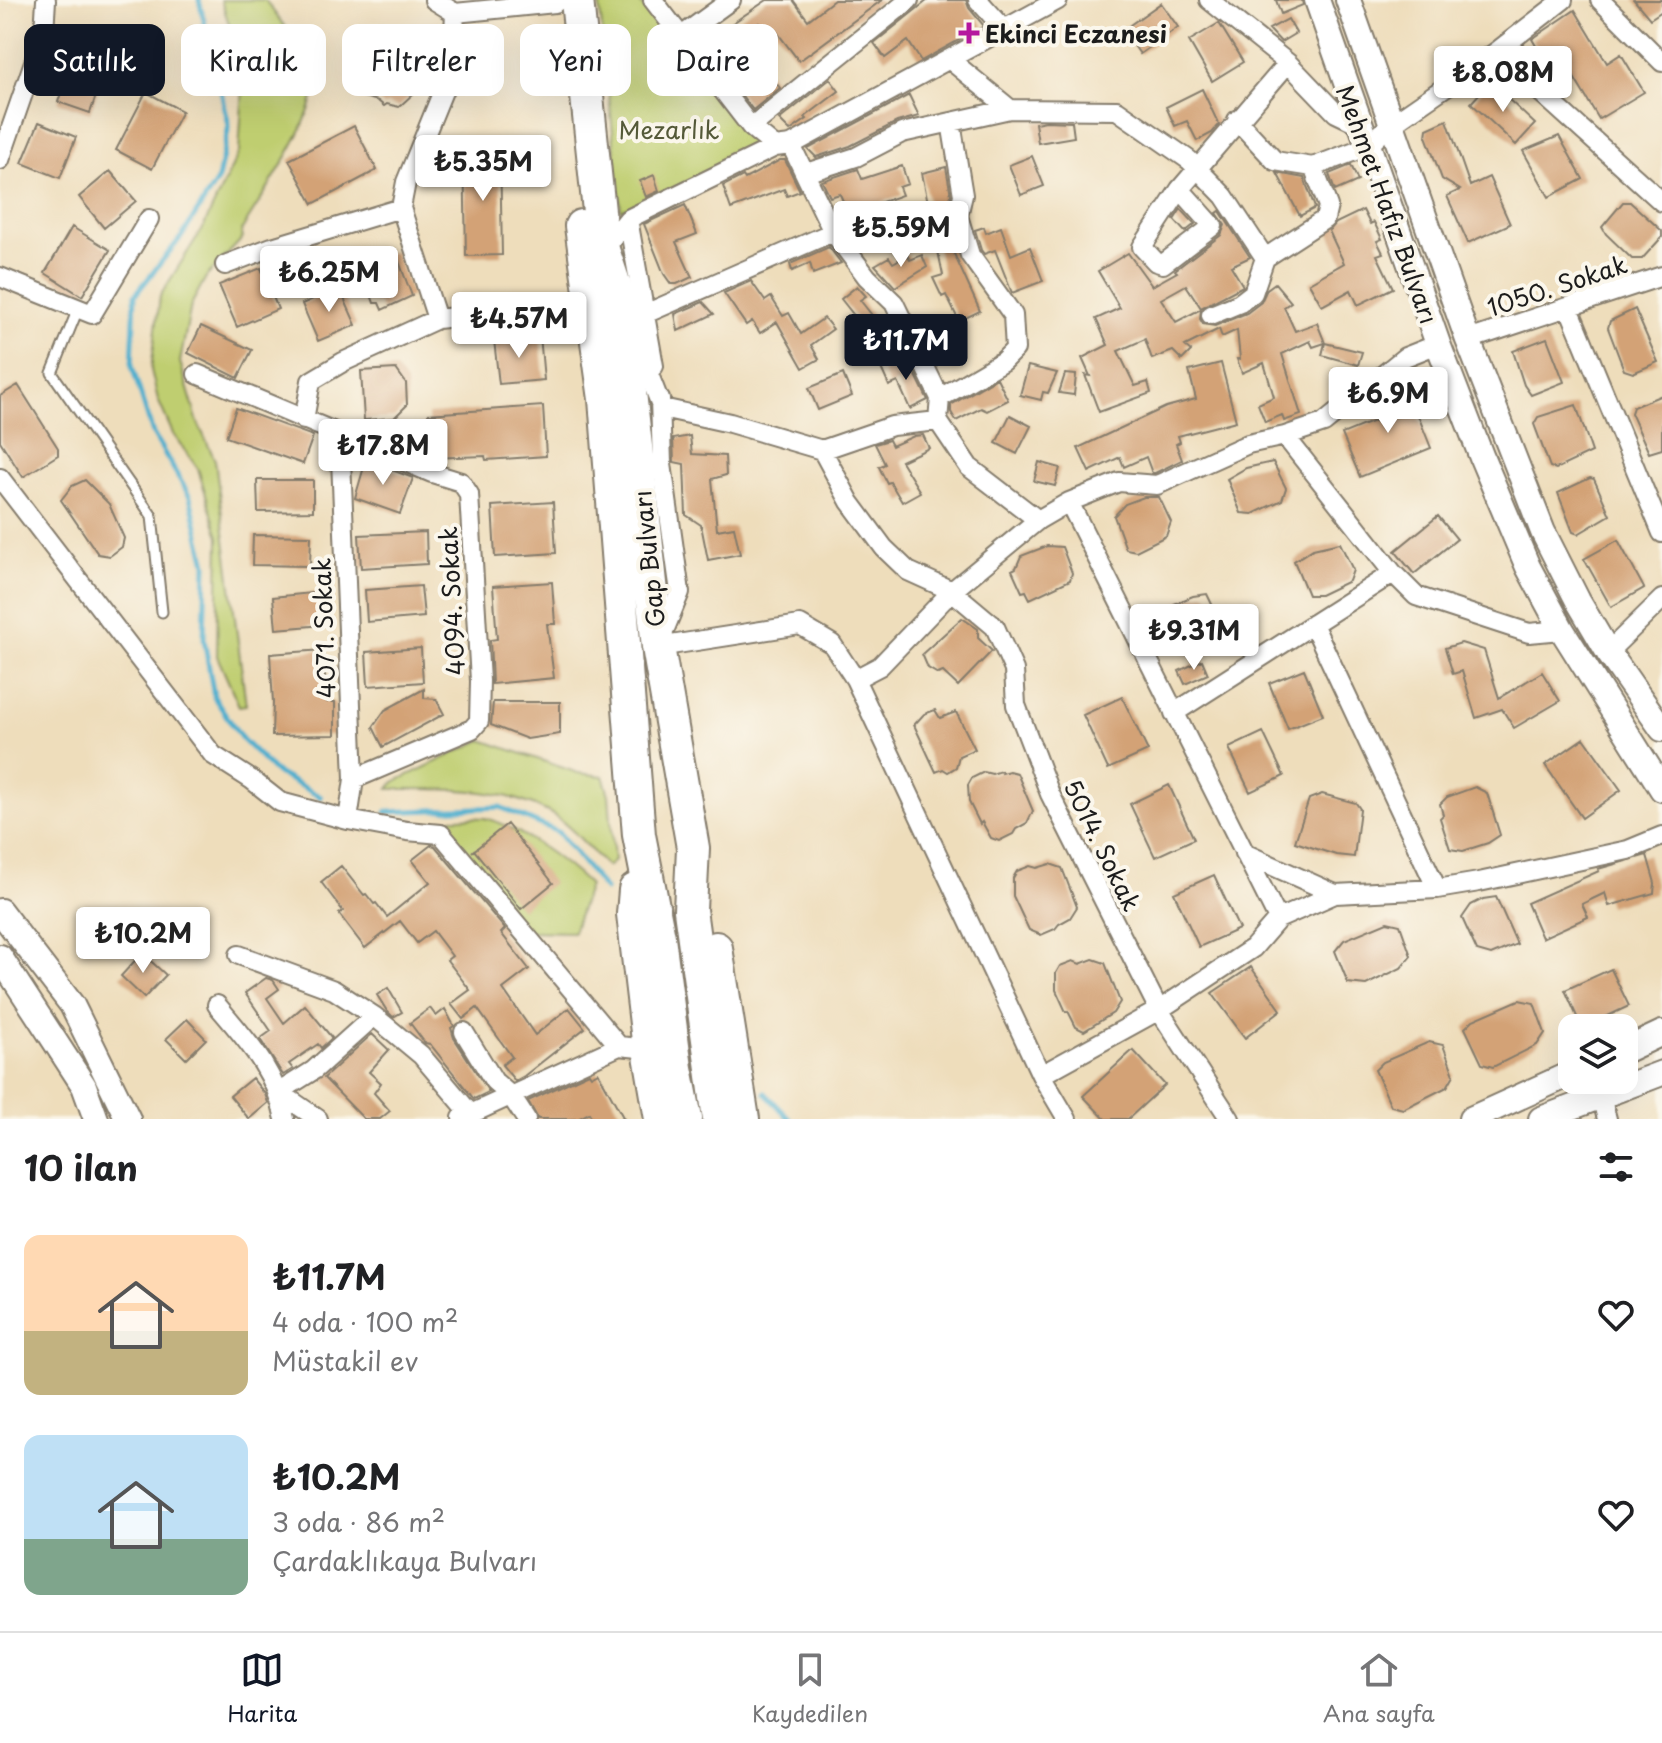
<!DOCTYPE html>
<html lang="tr">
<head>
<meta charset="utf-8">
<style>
  body { margin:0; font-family:"Playpen Sans",sans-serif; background:#f6f6f6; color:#202124; height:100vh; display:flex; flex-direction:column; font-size:30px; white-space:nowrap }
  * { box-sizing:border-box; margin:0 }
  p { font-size:26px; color:#757577 }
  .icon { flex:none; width:44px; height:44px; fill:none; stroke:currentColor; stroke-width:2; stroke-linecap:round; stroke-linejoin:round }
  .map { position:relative; height:1119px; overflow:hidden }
  .details { display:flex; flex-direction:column; background:#fff; flex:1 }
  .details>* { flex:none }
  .guide { position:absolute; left:24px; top:24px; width:800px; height:72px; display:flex; gap:16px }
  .tools { position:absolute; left:1558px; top:1014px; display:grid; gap:16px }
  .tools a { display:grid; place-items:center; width:80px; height:80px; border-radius:16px; background:#fff; box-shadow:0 8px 32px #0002; font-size:40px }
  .price { position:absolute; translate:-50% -68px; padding:0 18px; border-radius:8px; background:#fff; color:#222; font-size:26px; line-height:52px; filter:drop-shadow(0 2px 4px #0008) }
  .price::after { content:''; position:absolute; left:50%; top:48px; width:24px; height:18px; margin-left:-12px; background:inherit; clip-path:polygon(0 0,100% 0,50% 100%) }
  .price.current { background:#111827; color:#fff }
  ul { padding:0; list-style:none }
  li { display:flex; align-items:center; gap:24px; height:200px; padding:0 24px }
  li span { display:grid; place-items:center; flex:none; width:224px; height:160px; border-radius:16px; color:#555 }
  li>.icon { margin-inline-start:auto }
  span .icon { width:96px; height:96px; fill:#fffc; stroke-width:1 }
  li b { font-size:34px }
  h2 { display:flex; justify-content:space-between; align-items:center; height:96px; padding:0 24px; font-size:34px }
  .tag { padding:0 28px; border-radius:16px; background:#fff; box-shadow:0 8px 32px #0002; font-size:28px; line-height:72px }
  .tag.current { background:#111827; color:#fff }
  .menu { display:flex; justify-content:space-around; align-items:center; height:112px; border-top:2px solid #e0e0e0; background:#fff; font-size:22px; color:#757577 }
  .menu a { display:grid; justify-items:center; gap:4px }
  .menu .current { color:#111827 }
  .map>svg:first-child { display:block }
  .green { fill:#bfce70; stroke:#6e7546; stroke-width:2 }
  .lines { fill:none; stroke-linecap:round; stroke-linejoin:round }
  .stream { stroke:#4fafce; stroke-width:5 }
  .building { fill:#d3a276 }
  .lane-casing { stroke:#857c6c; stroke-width:13 }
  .street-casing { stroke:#857c6c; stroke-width:22 }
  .secondary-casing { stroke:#857c6c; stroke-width:28 }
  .highway-casing { stroke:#857c6c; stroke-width:36 }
  .lane { stroke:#fff; stroke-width:9 }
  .street { stroke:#fff; stroke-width:18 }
  .secondary { stroke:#fff; stroke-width:24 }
  .highway { stroke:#fff; stroke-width:32 }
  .poi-dot { fill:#b5179e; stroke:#fbf7ec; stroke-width:3 }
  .labels { text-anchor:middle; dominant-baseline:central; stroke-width:8; stroke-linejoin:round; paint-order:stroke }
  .poi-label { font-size:24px; font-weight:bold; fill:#1c1c1c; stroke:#fbf7ec; text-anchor:start }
  .park-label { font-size:24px; fill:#555a39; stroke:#fbf7ec }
  .street-label { font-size:24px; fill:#1c1c1c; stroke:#fbf7ec }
</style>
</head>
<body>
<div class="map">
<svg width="1662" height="1119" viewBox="0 0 1662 1119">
  <rect width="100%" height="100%" fill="#fbf7ec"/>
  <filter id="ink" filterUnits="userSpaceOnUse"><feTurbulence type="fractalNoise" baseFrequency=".0125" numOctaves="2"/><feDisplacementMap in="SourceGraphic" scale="16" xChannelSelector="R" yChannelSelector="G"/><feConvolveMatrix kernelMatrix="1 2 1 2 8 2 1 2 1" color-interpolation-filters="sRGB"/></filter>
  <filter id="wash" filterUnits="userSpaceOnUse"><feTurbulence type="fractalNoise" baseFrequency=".006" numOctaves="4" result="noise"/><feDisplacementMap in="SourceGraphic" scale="32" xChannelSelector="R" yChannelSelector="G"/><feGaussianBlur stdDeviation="1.8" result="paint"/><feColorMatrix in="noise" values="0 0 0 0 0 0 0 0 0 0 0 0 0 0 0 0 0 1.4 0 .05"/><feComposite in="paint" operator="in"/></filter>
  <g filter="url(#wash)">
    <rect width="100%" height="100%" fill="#edb"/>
    <!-- green -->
    <path class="green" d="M221,0H265L316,69C323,111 263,194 241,231L243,238L206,277L191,305L180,362L198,423L215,460L246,705L239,706L217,656L219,537L198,469L173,434L158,400L151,370L160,296L204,226L239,152L243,86L232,33Z
      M599,0H638L754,144L746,148L748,157L621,210Z
      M482,740L578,773L603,776L609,795L614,861L607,867C589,849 570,824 548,812C499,786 443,789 389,789L394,782Z
      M452,818C462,818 474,817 484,818C517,825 565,862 589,885L573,932L525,931L444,829Z"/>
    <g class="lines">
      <!-- stream -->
      <path class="stream" d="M199,0L229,125L218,179L182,236L135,295L132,366L153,434L190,497L206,564L204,639L214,697L242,739L275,772L321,797
        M386,812L500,807L558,832L605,890
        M765,1093L790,1119"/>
    </g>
    <g id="blocks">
      <!-- building -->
      <path class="building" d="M767,0H793L808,20L834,0H882L799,61L773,27L766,33L759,23L740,37L741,39L734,44L749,65L757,59L780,88L753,110L730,80L737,74L712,37Z
        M928,0H966L969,8L984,26L921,61L908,41L885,58L874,43Z
        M1276,0H1302L1303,5L1281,14Z
        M1634,0H1662V11L1650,19Z
        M1161,3L1178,27L1140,54L1123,30Z
        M1575,10L1607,63L1621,54L1644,92L1599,119L1567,66L1553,75L1532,39Z
        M1288,19L1296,33L1281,42L1269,29Z
        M1219,23L1243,62L1212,81L1189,41Z
        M395,28L398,31L412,32L421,52L416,60L409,83L414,84V93L399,107L387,104L384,106L378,101L353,94L370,32H392Z
        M81,36L113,47L90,113L58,102Z
        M830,79L839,91L805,117L807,119L790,131L779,120Z
        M1490,82L1535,124L1516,145L1471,103Z
        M1202,89L1219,125L1212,133L1197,141L1187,121L1175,126L1166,107Z
        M146,92L182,111L152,169L116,150Z
        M909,95L919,116L897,122L850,146L816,157L808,149Z
        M1447,120L1470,186L1489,177L1510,224L1468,243L1447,196L1460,190L1442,179L1426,136L1427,129Z
        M1046,121L1072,122L1074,137L1038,143L1035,123Z
        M39,122L76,137L60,178L22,163Z
        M354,126L377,170L313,204L289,160Z
        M1559,136L1583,179L1549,197L1523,151Z
        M464,150H500L502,255L466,256Z
        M1032,156L1044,186L1021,195L1009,165Z
        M780,160H785L800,191L787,196L784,189L731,209L723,186L743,176L745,179Z
        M1351,165L1358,181L1335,191L1329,174Z
        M902,166L908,184L899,187L902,195L873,205L881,225L871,230L868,222L854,228L840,194L830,197L822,181L858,169L862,179Z
        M946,167L951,195L949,203L929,208L922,173Z
        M110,171L136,201L104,228L79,197Z
        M1277,173L1304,178L1315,208L1300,216Z
        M654,175L659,191L646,197L640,181Z
        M1623,202H1630L1662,231V237L1642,259H1632L1606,234L1602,227Z
        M685,205L697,234L676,242L692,277L677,284H671L664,274L644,224Z
        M1181,209L1195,224L1185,232L1174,220Z
        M1363,210L1370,224L1374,222L1382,239L1377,241L1383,253L1377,255L1393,288L1358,305L1351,290L1322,306L1309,283L1344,263L1329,231L1336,223Z
        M1220,211L1250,257L1231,266L1243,286L1201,308L1186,285L1161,299L1176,322L1201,309L1200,319L1203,324L1215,326L1247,313L1261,302L1267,289L1275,283L1291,302L1284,307L1295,331L1317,323L1325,343L1313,347L1310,341L1282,354L1301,415L1284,421L1282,415L1265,422L1258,404L1274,397L1264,363L1242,373L1237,359H1240L1237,330L1222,337L1219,329L1185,346L1191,351L1182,360L1173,351L1152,359L1145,339L1118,351L1135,386L1148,382L1151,393L1099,412L1085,375L1090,376L1082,358L1108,345L1096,319L1120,308L1098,271L1128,253L1152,286L1177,272L1175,270L1221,235L1225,225L1217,213Z
        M935,212L980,311L959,321L946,295L942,297L933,278L943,275L930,213Z
        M72,227L110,250L82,296L45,273Z
        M984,227L986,233L1001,227L1011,255L1030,247L1043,281L1012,293L995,250L984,254L981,250L975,230Z
        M829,247L841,263L813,274L810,263L792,271L790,264Z
        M395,251L412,296L382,310L379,303H374L363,272L366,267L365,262Z
        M907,255L910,260L922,255L927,267L895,287L875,265L889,257L893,263Z
        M261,268L278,309L237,327L219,285Z
        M751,281L765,301L771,297L783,316L789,313L801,334L824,318L833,329L811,345L819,359L803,368L777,322L760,333L752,321L746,325L724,293Z
        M857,286L866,296L860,300L875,319L864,328L841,299Z
        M339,287L356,325L318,341L302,304Z
        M703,302L714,314L678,331L675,314Z
        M1635,309L1658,362L1633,373L1624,370L1608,328L1610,321Z
        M201,326L252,350L238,378L188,353Z
        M540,335L544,380L499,384L494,340Z
        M1547,338L1564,382L1531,395L1524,385L1513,351Z
        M1325,343L1362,352L1358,365L1322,355Z
        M907,357L928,400L910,409L898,382L889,386L881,368Z
        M1221,363L1236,421L1178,436L1180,442L1176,444L1182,460L1155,473H1152L1146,457L1124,467L1120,457L1089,472L1078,448L1166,407L1196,399L1189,371Z
        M1028,366L1057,373L1048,393L1043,392L1041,400L1020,395Z
        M396,369L406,383L407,405L394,418L364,420L361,371Z
        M843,374L852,396L818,410L809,388Z
        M1065,374L1076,375L1074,395L1059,393Z
        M997,378L1008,400L987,411L981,408L956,421L951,412V405Z
        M18,385L58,448V455L23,477L0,441V396Z
        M1407,388L1431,448L1360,477L1342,434L1379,419L1372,402Z
        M1662,395V449L1649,453L1631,413L1633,407Z
        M1576,405L1592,452L1556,469L1550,467L1534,424L1538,417Z
        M543,406L546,456L486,460L485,456L430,458L428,414Z
        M236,408L313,436L303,464L226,437Z
        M1010,415L1031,426L1017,454L996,443Z
        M923,435L929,448L901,461L920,492L902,502L890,482L887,483L879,467L885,464L875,444L889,440L892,446L914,436Z
        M690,436L692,454L725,456L726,475L712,479L717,530L734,527L740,554L708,560L701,525L686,515L684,464L674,462L673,439Z
        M366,460L413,478L400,514L355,498Z
        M1039,462L1060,468L1055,486L1034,481Z
        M1273,462L1286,488L1282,500L1253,514L1241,513L1227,479L1246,468Z
        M1590,478L1594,479L1610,515L1578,534L1573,532L1558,493Z
        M85,480L109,504L124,538L122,547L110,556L98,554L61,500L72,486Z
        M257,480H313V511L258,512Z
        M1144,497H1159L1171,522L1166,536L1136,551L1126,549L1114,516L1125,504Z
        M553,502L556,553L495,557L492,506Z
        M1438,516L1457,539L1414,574L1395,551Z
        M426,532L427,564L361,568L359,535Z
        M253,535L311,536L310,566L252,565Z
        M1618,540L1644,588L1611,607L1584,559Z
        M1340,543L1353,570L1349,581L1320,595H1308L1294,561L1313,549Z
        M1047,546L1062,547L1072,573L1070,580L1030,599L1026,591L1022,592L1012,570L1016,568L1021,556Z
        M552,582L555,624H547L554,678L492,684L490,640L497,639L493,586Z
        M421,586L424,617L367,622L365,590Z
        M321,592L324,625L276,629L273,597Z
        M1207,594L1220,621L1215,636L1195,646L1198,653L1175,648L1163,616L1174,604L1193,596Z
        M962,618L978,629V638L992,651L958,686L943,672L938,674L928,668L922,654Z
        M1461,643L1484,650L1499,698L1542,672L1560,701L1514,728L1502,709L1476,718L1462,671L1453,674L1445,648Z
        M421,648L423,682L368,686L366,652Z
        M323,650L327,702H335V735L272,736L273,702L270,654Z
        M1202,660L1208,674L1185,684L1179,671Z
        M1304,669L1323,715L1288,729L1269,683Z
        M424,689V698L436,699L444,714L383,747L373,727L385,710Z
        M1122,697L1148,751L1108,769L1083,715Z
        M493,702H560V734L527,739L491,725Z
        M935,710L940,718L956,712L975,749L959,756L956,767L948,772L943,769L936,772L914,725L924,714Z
        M1263,732L1284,776L1250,792L1229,748Z
        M1584,738L1621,790L1582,818L1545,765Z
        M1001,771L1002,773L1009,771L1017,773L1033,811L1027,823L1016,829L1013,834L999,841L991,838L982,822L980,824L969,802L968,785L972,778L984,772L992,774Z
        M1169,785L1194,839L1155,857L1130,804Z
        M1475,787L1487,793L1500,835L1488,843L1463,851L1450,849L1440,818L1443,815L1440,804L1447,797Z
        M1322,794L1356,803L1360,809L1354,857L1336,855L1295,842L1309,799Z
        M507,824L553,883L521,909L474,850L472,852Z
        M431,845L435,846L505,929L501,933L529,969L503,989L535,1035L569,1008L585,1028L524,1076L515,1081L502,1065L512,1057L477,1008L463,1019L451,1004L470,990L447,960L452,956L433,931L417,943L400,921L365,948L339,914L343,911L321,882L341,866L364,895L366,894L374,904L376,903L387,917L430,882L412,860Z
        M1647,855L1655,883L1654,893L1609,906L1605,893L1582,904L1588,917L1542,938L1527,903L1599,871L1598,869Z
        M1050,864L1062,868L1077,907L1070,918L1059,924L1055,929L1041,935L1029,930L1013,896V878L1017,871L1030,866L1037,868Z
        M1214,875L1239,929L1199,947L1174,893Z
        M1496,897L1517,944L1491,955L1477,951L1462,918L1471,905L1483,899Z
        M1387,922L1400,925L1411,956L1401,968L1366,985L1348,983L1335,951L1344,940Z
        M142,953L166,975L144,998L121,976Z
        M1093,959L1105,963L1120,1002L1113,1013L1084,1031L1076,1027L1068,1011L1066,1012L1056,990V973L1060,966L1073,961L1080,964Z
        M1251,967L1281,1010L1245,1038L1212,993Z
        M1611,969L1629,1006L1582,1028L1565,990Z
        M266,978L273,980L279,989L267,998L284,1023L305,1005L332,1038L321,1048L318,1044L289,1064L293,1069L283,1075L260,1039L271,1031L245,993Z
        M388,988L402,1012L393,1017L387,1011L377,995Z
        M1519,1000L1534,1003L1545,1033L1537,1045L1493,1067L1482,1064L1465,1028L1473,1020Z
        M430,1008L436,1016L445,1009L454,1026L451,1028L454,1038L489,1092L474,1099L430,1044L425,1043L410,1023Z
        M187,1019L206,1039L186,1059L166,1039Z
        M372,1034L389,1050L369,1072L381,1083L374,1093L390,1111L380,1119H364L324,1078Z
        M1429,1042L1443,1045L1454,1075L1447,1087L1403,1109L1391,1106L1375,1070L1383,1062Z
        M1133,1050L1165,1085L1128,1119H1105L1083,1096Z
        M598,1072L624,1119H593L589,1113L578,1119H538L528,1101L589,1073L591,1076Z
        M252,1078L265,1094L268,1103L249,1119L230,1096Z"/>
    </g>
  </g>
  <g filter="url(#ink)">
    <use href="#blocks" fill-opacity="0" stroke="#857c6c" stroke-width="2"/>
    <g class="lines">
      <defs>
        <path id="lane" d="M78,309L52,373L152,516L162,612"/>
        <path id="street" d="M434,0L455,13L452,69L406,182L401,208L437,319
          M653,0L751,127L775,147
          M978,0L1004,29
          M1209,0L1288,63L1336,113L1359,124
          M1600,0L1662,62
          M455,13L555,3
          M680,37L731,0
          M1496,52L1662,202
          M949,59L1010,109
          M1237,120L1275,161L1313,167L1368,146L1390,125L1496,52L1563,0
          M751,127L909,0
          M791,145L833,232L867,277L894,303L940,398
          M0,160L44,33L46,0
          M806,173L856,157L902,133L1010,109L1117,110L1189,160L1224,196L1265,258
          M1180,189L1213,226L1163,264L1156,262L1142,247L1180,189L1288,63
          M628,219L654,366
          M603,250L628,219L775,147L791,145L1058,0
          M225,265L272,247L401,208
          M0,277L92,314L149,219
          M1569,308L1662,533
          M645,314L833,232
          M1211,315L1240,303L1253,293L1265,258L1325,219L1328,206L1313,167
          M634,336L662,408L730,423L822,450L892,426L938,421L969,467L1038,520L1069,502L1119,482L1157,485L1248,444L1285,436L1324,423L1405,357L1438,344
          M1468,340L1662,276
          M197,374L432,473L461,482L469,494L480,681L479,721L472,729L354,779
          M660,399L662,464L680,592L662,636
          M304,420L311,381L343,362L437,319L590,302
          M938,421L940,398L1003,361L1015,349L1013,315L970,255L958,216L963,195L951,122
          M340,434L354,779L348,820
          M1285,436L1393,573L1416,596L1529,633L1562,630
          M822,450L850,502L884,548L908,571L952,591L995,627L1014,670L1016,705L1050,794L1159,1010L1230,1119
          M0,478L213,755L252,780L280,802L348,820L407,831L441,834L619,1046L649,1049
          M1069,502L1278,919
          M1313,624L1437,889
          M658,647L800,625L832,644L855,679L1041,1075L1067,1119
          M1608,652L1662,599
          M855,679L880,666L952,591L1038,520
          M1174,713L1393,573
          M1244,853L1335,894
          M239,955L334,990L374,1016L421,1055L470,1113
          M217,1005C248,1042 275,1070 285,1119
          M464,1032L494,1081L511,1096L526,1119
          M1041,1075L1159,1010L1253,948L1278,919L1335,894L1437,889L1479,882L1628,850L1662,836
          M1601,1097L1607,1119
          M462,1118L619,1046
          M318,1119L279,1092L314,1070L374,1016"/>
        <path id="secondary" d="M1317,0L1438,344L1482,458L1528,567L1562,630L1662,789
          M1348,0L1468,340L1543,532L1578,601L1608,652L1662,729
          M0,911L72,1005L128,1119
          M0,957L84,1086L96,1119
          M1624,1051L1662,1033
          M1471,1119L1572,1073
          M1541,1119L1662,1073"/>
        <path id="highway" d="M577,0L603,250L620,301L658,647L693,848L690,910L719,1119
          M581,226L605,399L639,835L659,937L676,1068L686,1119
          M635,890L633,914L649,1049L661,1119
          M716,948L743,1119"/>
      </defs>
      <!-- lane casing -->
      <use href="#lane" class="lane-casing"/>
      <!-- street casing -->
      <use href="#street" class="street-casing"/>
      <!-- secondary casing -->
      <use href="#secondary" class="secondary-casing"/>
      <!-- highway casing -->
      <use href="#highway" class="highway-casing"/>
      <!-- lane -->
      <use href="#lane" class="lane"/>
      <!-- street -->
      <use href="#street" class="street"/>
      <!-- secondary -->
      <use href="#secondary" class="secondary"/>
      <!-- highway -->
      <use href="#highway" class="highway"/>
    </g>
  </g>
  <!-- markers -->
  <path class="poi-dot" d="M965 21h8v8h8v8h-8v8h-8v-8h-8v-8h8z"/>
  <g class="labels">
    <!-- poi labels -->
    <g class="poi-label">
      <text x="985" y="33">Ekinci Eczanesi</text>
    </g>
    <!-- park labels -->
    <g class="park-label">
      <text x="669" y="129">Mezarlık</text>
    </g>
    <!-- street labels -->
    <g class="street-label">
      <text transform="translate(1388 204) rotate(70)">Mehmet Hafız Bulvarı</text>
      <text transform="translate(1557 285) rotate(-18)">1050. Sokak</text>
      <text transform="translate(648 559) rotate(-96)">Gap Bulvarı</text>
      <text transform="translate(451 601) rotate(-93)">4094. Sokak</text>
      <text transform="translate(323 628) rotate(-92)">4071. Sokak</text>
      <text transform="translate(1103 845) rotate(64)">5014. Sokak</text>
    </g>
  </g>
</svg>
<div class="tools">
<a><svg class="icon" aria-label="layers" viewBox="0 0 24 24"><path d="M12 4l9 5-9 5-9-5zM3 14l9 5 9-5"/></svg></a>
</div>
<b class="price" style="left:1503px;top:114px">₺8.08M</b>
<b class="price" style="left:483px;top:203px">₺5.35M</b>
<b class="price" style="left:901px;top:269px">₺5.59M</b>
<b class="price" style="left:329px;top:314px">₺6.25M</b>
<b class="price" style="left:519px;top:360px">₺4.57M</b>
<b class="price current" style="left:906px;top:382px">₺11.7M</b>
<b class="price" style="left:1388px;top:435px">₺6.9M</b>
<b class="price" style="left:383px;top:487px">₺17.8M</b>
<b class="price" style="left:1194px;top:672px">₺9.31M</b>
<b class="price" style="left:143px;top:975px">₺10.2M</b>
<div class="guide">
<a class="tag current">Satılık</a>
<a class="tag">Kiralık</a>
<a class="tag">Filtreler</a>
<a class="tag">Yeni</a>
<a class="tag">Daire</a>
</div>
</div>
<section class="details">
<h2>10 ilan<svg class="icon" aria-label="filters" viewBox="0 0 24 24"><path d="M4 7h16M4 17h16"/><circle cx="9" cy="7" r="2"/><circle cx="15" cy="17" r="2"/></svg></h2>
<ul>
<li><span style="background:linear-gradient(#ffd9b3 60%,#c2b280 0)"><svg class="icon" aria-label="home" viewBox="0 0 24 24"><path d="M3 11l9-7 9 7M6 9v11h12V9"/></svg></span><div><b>₺11.7M</b><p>4 oda · 100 m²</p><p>Müstakil ev</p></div><svg class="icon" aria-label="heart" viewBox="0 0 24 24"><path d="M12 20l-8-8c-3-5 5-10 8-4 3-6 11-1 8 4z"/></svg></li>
<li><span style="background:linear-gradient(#bfe0f5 65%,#7fa58c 0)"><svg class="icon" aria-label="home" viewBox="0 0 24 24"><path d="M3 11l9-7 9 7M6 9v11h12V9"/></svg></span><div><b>₺10.2M</b><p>3 oda · 86 m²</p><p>Çardaklıkaya Bulvarı</p></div><svg class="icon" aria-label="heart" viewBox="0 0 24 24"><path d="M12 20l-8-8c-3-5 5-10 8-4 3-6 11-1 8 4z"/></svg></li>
</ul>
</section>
<nav class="menu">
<a class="current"><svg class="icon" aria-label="map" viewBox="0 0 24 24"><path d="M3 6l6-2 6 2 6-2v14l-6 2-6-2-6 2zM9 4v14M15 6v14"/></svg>Harita</a>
<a><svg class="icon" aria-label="saved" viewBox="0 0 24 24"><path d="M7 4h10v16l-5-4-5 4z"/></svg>Kaydedilen</a>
<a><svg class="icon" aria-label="home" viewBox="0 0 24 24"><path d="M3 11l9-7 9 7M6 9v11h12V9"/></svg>Ana sayfa</a>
</nav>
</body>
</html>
